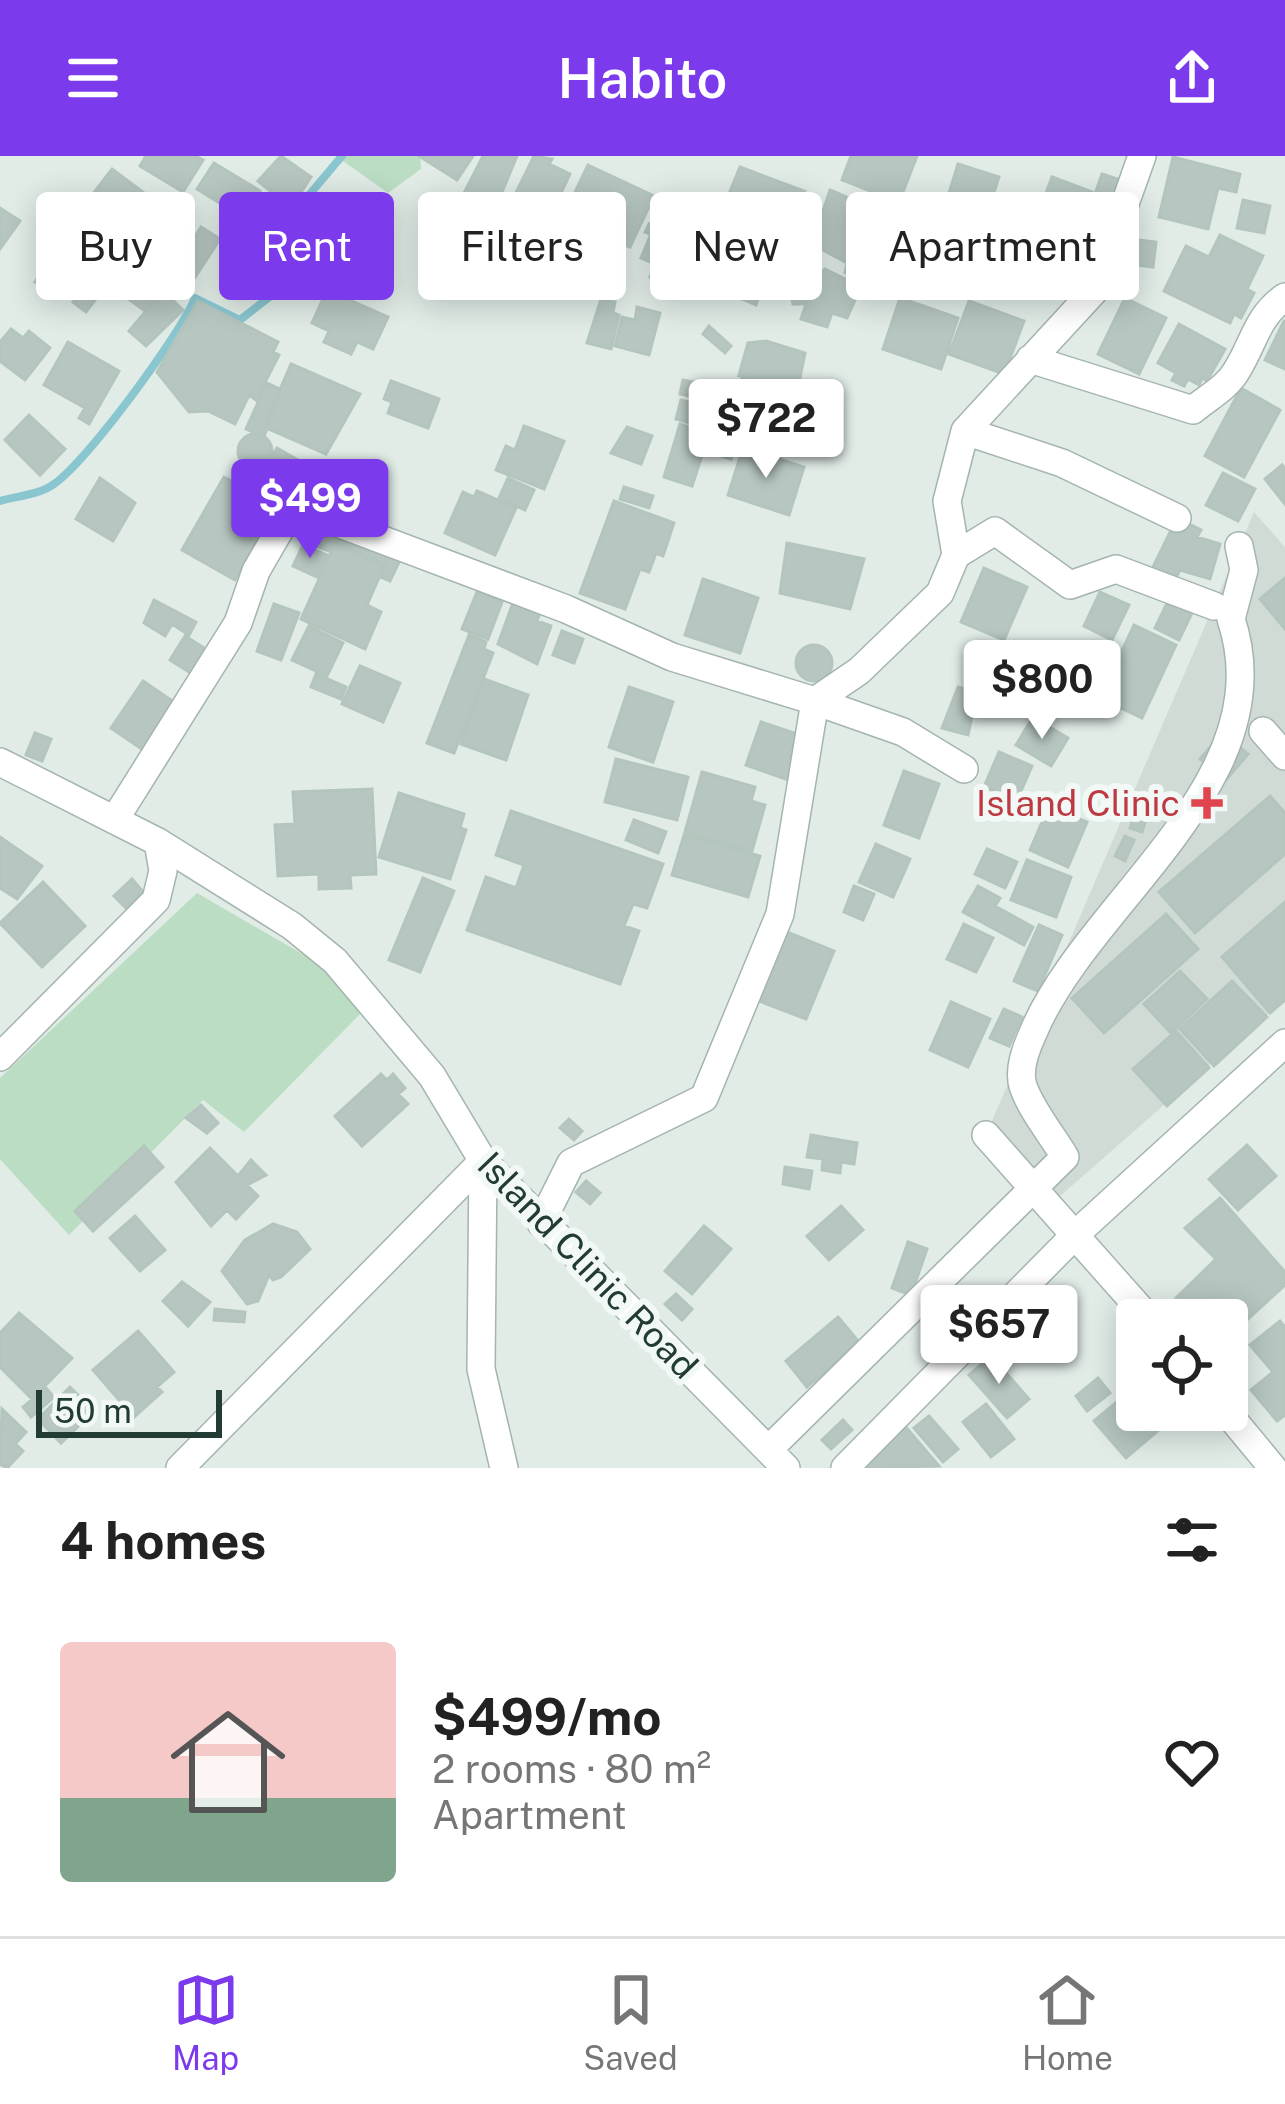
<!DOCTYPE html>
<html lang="en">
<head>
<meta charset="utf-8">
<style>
  body { margin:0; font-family:"Public Sans",sans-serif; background:#f2f2f2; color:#222; height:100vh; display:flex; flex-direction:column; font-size:45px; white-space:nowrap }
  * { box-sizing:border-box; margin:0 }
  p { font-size:39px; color:#767676 }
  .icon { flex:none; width:66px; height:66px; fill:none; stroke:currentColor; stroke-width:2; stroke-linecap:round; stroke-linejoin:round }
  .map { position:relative; height:1312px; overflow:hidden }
  .drawer { display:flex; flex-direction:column; background:#fff; flex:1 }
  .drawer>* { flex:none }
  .top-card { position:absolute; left:36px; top:36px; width:1215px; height:108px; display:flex; gap:24px }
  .fabs { position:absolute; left:1116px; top:1143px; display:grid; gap:24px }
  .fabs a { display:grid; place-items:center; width:132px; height:132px; border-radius:12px; background:#fff; box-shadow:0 6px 30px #0003; font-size:60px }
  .scale { position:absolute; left:36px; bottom:30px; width:186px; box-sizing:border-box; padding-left:12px; border:6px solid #223c35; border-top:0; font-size:33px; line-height:42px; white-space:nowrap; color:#223c35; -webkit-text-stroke:9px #f2f8f5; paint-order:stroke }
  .price { position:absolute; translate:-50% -102px; padding:0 27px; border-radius:12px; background:#fff; color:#222; font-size:39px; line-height:78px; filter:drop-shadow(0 3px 6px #0008) }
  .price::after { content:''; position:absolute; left:50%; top:72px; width:36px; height:27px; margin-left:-18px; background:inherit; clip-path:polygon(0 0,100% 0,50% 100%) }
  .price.current { background:#7c3aed; color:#fff }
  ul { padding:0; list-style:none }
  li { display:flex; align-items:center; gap:36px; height:300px; padding:0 60px }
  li+li { border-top:3px solid #e0e0e0 }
  li span { display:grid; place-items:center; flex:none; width:336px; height:240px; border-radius:12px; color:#555 }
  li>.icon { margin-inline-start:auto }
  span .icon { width:144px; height:144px; fill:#fffc; stroke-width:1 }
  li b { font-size:51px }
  h2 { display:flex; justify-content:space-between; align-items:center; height:144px; padding:0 60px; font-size:51px }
  .pill { padding:0 42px; border-radius:12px; background:#fff; box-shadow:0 6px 30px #0003; font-size:42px; line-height:108px }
  .pill.current { background:#7c3aed; color:#fff }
  header { display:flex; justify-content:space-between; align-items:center; height:156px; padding:0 60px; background:#7c3aed; color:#fff; font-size:54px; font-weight:600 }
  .tab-bar { display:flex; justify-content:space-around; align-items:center; height:168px; border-top:3px solid #e0e0e0; background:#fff; font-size:33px; color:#767676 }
  .tab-bar a { display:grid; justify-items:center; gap:6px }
  .tab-bar .current { color:#7c3aed }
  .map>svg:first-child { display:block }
  .built { fill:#d0dbd6 }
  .green { fill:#baddc3 }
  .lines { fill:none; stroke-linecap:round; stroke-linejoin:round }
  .stream { stroke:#8ac6d0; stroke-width:8 }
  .building { fill:#b7c6c0; stroke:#b4c5be; stroke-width:3 }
  .minor-casing { stroke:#a4b4ae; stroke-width:30 }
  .minor { stroke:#fff; stroke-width:27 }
  .health-dot { fill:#e0444e; stroke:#f2f8f5; stroke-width:4.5 }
  .labels { text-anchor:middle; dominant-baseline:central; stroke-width:12; stroke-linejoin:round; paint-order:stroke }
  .health-label { font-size:36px; fill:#be3a42; stroke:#f2f8f5; text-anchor:end }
  .street-label { font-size:36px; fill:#223c35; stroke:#f2f8f5 }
</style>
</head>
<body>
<header><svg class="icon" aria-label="menu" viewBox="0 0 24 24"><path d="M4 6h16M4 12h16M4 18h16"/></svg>Habito<svg class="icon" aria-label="share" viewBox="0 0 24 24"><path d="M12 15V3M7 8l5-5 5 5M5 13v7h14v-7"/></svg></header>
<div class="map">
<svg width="1285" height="1312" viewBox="0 0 1285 1312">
  <rect width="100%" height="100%" fill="#e1ece7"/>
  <!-- built -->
  <path class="built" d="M1254,356L1285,391V843L1051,1048L986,979Z"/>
  <!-- green -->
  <path class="green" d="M336,0H420L421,13L388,37Z
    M197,737L330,814L365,853L244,976L203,944L69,1079L0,1003V922Z"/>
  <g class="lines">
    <!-- stream -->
    <path class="stream" d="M0,345C17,340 39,339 54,328C88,304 180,179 195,142L240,164L277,135L311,118L287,88V65L342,0"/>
  </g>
  <!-- building -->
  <path class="building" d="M146,0H195L203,4L183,36L140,10Z
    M281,0L311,21L291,52L258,25Z
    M419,0H473L457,24Z
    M483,0H517L495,53L464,37Z
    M534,0L552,3L549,8L570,18L546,69L516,55L512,63L505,59Z
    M851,0H917L899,46L842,24Z
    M1173,1L1240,18L1236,36L1218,32L1208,73L1159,61Z
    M214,7L260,35L244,62L197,33Z
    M958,8L999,21L985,63L945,50Z
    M588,9L654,40L630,91L586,75L589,68L565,57Z
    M740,11L804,35L797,39L784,80L769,50L751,44L737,60L722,55Z
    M112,13L152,43L127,75L87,54L86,47Z
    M1102,18L1120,24L1107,58L1090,52Z
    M1052,21L1092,36L1078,74L1038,59Z
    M830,34L884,57L868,102L854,97L845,118L847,107L812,88Z
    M705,39L724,47L719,56L701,55Z
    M1243,44L1270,50L1264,77L1237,72Z
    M327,49L351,64L335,90L310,76Z
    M0,52L20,65L0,93Z
    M736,61L764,69L759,84L774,89L756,149L696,123L710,73L731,72Z
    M84,62L118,91L77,140L43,112Z
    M649,68L682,81L664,126L650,121L655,108L641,102L651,78L645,76Z
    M245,70L281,97L262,125L226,98Z
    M201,71L220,83L188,132L170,120Z
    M1220,79L1263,100L1247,133L1254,137L1241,162L1234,158L1230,167L1164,135L1186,90L1209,101Z
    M1121,82L1156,86L1153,111L1118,107Z
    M43,113L67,132L62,138L35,126Z
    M825,113L861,131L847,162L832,157L827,171L801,163L806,148H793L792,143L802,116L816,121Z
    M145,118L163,131L145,155L127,142Z
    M94,123L105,131L86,156L73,146Z
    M327,134L388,161L373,193L357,186L351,198L324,186L329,175L312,167Z
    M163,135L183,154L146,190L129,175Z
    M900,142L958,162L941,213L883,193Z
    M1125,142L1166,162L1139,218L1098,198Z
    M601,143L615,146L613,157L619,159L611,193L587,187Z
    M198,145L278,186L273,196L279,199L256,244L249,239L235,268L208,255L189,256L157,216Z
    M969,145L1024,165L1004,218L949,198Z
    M637,151L660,157L649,199L615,190L622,161L635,164Z
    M1284,165H1285V213L1265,204Z
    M1179,168L1225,193L1207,225L1202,222L1199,229L1188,223L1184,230L1172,224L1176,217L1158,207Z
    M709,170L731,190L725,197L703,178Z
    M11,173L23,182L29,175L50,192L25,224L0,205V186Z
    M766,185L805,197L794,251L788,249L783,265L776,262L774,269L732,255L735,248H729L744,218L739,219L748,187Z
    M68,186L119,215L89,268L79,262L85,252L44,229Z
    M291,208L360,238L326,298L264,271Z
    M683,224L702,228L700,242L680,238Z
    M391,225L439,243L428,272L388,257L392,246L384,243Z
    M267,227L280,233L264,281L246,273Z
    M1241,232L1280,254L1244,321L1205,300Z
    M681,244L698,249L693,268L676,263Z
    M29,259L65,293L40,319L5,284Z
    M680,268L709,278L692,330L664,321Z
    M524,270L564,285L544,333L496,314L506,290L515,294Z
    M627,271L652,280L641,308L611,297Z
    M724,275L737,279L731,303L718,299Z
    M238 295a17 17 0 1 1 34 0a17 17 0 1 1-34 0Z
    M277,292L310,311L296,335L263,316Z
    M743,292L804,311L789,359L728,339Z
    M1282,309L1285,313V348L1265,323Z
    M1223,317L1255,333L1238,365L1206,349Z
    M224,321L276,351L235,424L182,394Z
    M100,322L135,347L113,385L76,363Z
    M508,322L534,334L525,354L499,342Z
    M624,331L653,340L649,352L620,343Z
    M477,335L516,352L495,399L445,377L463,336L474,341Z
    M614,345L674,367L663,400L656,397L649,416L640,413L625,453L580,437Z
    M1177,362L1201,374L1197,381L1220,388L1210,423L1180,414L1174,426L1151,415Z
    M313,363L401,402L390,425L381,421L387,410L333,386L329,395L304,385Z
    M787,387L864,403L850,453L780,437Z
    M335,388L384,410L367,449L381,456L365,493L301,463Z
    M303,389L327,399L317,421L293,410Z
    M984,412L1027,431L1004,484L961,466Z
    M1285,422V473L1260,443Z
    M703,423L758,442L740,497L685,479Z
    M477,436L502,446L488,483L462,473Z
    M1100,436L1129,449L1112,484L1084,470Z
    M154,444L196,466L189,479L172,468L165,480L144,467Z
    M1168,445L1192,457L1179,484L1155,472Z
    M513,447L540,457L537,465L551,470L537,508L498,488Z
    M274,448L299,457L281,504L257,495Z
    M1134,469L1176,489L1142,562L1100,542Z
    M309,470L343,487L327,520L292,504Z
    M562,475L583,483L574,507L553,499Z
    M469,479L486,486L484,493L493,497L454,597L427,587Z
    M185,480L212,497L197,521L170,504Z
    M796 507a18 18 0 1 1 36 0a18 18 0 1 1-36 0Z
    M360,510L400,527L383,566L342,548Z
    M316,518L346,531L341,543L311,531Z
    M484,523L528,539L506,604L461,588Z
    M143,525L178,549L146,596L111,572Z
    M629,531L673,546L653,606L609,591Z
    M958,531L977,537L968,579L942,572Z
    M1033,561L1068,582L1051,610L1016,589Z
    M761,566L812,583L797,627L746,609Z
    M35,577L51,583L42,605L26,599Z
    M1222,577L1248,598L1226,624L1200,603Z
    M999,596L1032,610L1017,644L984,631Z
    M616,603L688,621L677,664L605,646Z
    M904,615L939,628L919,682L884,669Z
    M702,616L755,631L751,645L765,649L752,695L685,676Z
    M372,633L376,718L350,719L351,732L319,733V718L278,720L275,669L295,668L293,636Z
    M399,637L464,658L460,672L466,674L450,723L379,701Z
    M1270,640L1285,657V698L1195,777L1159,736Z
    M1139,648L1150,652L1142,676L1130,672Z
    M1049,650L1087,666L1068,711L1030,694Z
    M511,655L663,708L647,752L633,748L624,770L639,775L620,828L467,774L486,721L516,732L524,709L496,699Z
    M634,664L666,676L658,697L626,684Z
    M684,679L760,700L748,741L672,719Z
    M1125,680L1134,684L1125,705L1115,700Z
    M0,681L42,710L17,743L0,732Z
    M876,688L910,703L893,741L859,726Z
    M987,693L1017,706L1005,732L975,718Z
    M1027,704L1071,721L1056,761L1011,744Z
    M423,722L454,735L420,816L389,804Z
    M132,723L143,736L126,752L114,740Z
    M43,726L85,770L42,811L0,767Z
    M854,730L874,738L863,764L844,756Z
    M978,730L1000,742L995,750L1033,771L1024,789L963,756Z
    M1285,746V844L1270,857L1222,801Z
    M1166,758L1198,793L1104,877L1072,842Z
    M964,768L993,782L976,816L947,803Z
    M1039,769L1062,779L1038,835L1014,825Z
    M782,774L834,795L806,863L754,843Z
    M1180,815L1207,843L1171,877L1144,848Z
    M1232,825L1267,861L1214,910L1180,873Z
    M951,846L990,863L968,911L930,894Z
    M1004,853L1022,861L1009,890L990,882Z
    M1176,875L1209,912L1167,950L1133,913Z
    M381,918L387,924L393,918L405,932L398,938L408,948L362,990L335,960Z
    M201,949L218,967L207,977L186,962Z
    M569,963L582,975L574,984L560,972Z
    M811,979L857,987L854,1008L841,1006L840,1017L822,1014L823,1003L807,1001Z
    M1247,989L1276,1020L1238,1054L1209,1023Z
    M144,990L163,1011L93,1075L75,1055Z
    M210,992L238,1020L251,1004L266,1019L247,1029L258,1040L236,1063L227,1054L211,1070L176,1026Z
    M785,1011L812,1015L809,1033L783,1028Z
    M586,1025L600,1037L590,1048L576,1036Z
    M1220,1042L1285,1116V1129L1227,1182V1164H1200L1176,1142L1216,1103L1185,1072Z
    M841,1050L863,1074L829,1104L807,1080Z
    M135,1060L165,1094L140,1115L110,1082Z
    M273,1068L297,1076L310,1093L281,1121L273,1124L269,1119L258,1145L247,1148L222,1115L245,1084Z
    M704,1070L731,1093L692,1138L665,1115Z
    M908,1086L927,1093L911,1139L892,1132Z
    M182,1126L210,1146L188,1170L163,1145Z
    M676,1138L692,1153L682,1164L665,1148Z
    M215,1153L245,1156L244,1166L214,1164Z
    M19,1157L72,1202L32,1243L0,1211V1177Z
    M838,1161L859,1186L807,1231L786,1205Z
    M1280,1165L1285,1171V1259L1277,1265L1251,1234L1273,1216L1250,1189Z
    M138,1175L174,1216L157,1231L162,1236L134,1261L93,1214Z
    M991,1200L1029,1243L1007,1262L969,1219Z
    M1098,1222L1110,1237L1087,1255L1076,1240Z
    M70,1231L94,1255L61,1287L38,1263Z
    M46,1232L54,1241L31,1261L23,1251Z
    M1130,1235L1137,1254H1146L1161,1272L1126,1302L1094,1265Z
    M986,1248L1014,1283L991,1301L963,1266Z
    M2,1253L26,1276L15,1288L23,1295L7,1312L0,1308Z
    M929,1260L958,1293L943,1306L914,1272Z
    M843,1264L852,1274L831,1293L822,1284Z
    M904,1269L939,1310L854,1312Z"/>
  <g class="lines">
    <defs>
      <path id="minor" d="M1030,203L1193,254C1208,241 1227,232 1237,214C1254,187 1257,160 1285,141
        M965,275L1062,307L1177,362
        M956,399L995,375L1070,429L1116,413L1214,450
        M1263,575L1285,600
        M0,606L158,686L292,770L335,805L432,920L483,1005L786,1312
        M115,663L238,467L256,415L286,363L306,355L566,453L672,501L815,545L859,515L940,437L956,399L947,345L965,275L1094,135L1142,0
        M0,901L156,744L163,715L158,686
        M986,979L1150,1164
        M541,1067L571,1007L704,942L780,758L815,545L903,576L964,613
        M1225,1254L1273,1312
        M768,1294L1065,1001C1052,979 1031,954 1023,930C1018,914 1026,892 1033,877C1087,746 1285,625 1231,463L1244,414L1239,390
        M180,1312L483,1005L481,1213L504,1312
        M845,1312L1078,1076L1285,887"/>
    </defs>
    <!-- minor casing -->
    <use href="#minor" class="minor-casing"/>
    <!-- minor -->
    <use href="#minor" class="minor"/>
  </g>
  <!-- markers -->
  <path class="health-dot" d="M1201 629h12v12h12v12h-12v12h-12v-12h-12v-12h12z"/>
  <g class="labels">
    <!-- health labels -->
    <g class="health-label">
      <text x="1180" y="647">Island Clinic</text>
    </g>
    <!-- street labels -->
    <g class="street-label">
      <text transform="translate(588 1109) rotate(46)">Island Clinic Road</text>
    </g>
  </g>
</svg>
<div class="fabs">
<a><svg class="icon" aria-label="locate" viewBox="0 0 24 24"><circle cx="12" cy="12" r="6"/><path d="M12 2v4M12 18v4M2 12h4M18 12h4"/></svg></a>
</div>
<div class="scale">50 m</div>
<b class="price" style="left:766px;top:325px">$722</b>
<b class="price current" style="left:310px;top:405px">$499</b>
<b class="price" style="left:1042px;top:586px">$800</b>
<b class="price" style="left:999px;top:1231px">$657</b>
<div class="top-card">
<a class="pill">Buy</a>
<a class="pill current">Rent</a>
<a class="pill">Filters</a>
<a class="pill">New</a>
<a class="pill">Apartment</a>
</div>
</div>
<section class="drawer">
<h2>4 homes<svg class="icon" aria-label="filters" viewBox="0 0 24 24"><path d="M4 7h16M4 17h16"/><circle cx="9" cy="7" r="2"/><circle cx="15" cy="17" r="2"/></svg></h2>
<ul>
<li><span style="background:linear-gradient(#f6c9c9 65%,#7fa58c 0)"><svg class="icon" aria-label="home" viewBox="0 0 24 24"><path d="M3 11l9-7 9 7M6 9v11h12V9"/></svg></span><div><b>$499/mo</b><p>2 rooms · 80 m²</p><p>Apartment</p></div><svg class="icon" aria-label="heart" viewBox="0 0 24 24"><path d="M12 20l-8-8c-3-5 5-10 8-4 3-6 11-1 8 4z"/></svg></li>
</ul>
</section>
<nav class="tab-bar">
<a class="current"><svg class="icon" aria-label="map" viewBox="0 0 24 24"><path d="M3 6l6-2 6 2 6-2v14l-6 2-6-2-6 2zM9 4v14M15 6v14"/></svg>Map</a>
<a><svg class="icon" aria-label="saved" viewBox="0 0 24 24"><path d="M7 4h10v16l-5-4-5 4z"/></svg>Saved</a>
<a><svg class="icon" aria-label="home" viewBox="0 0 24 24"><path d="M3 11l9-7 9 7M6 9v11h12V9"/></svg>Home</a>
</nav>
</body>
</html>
